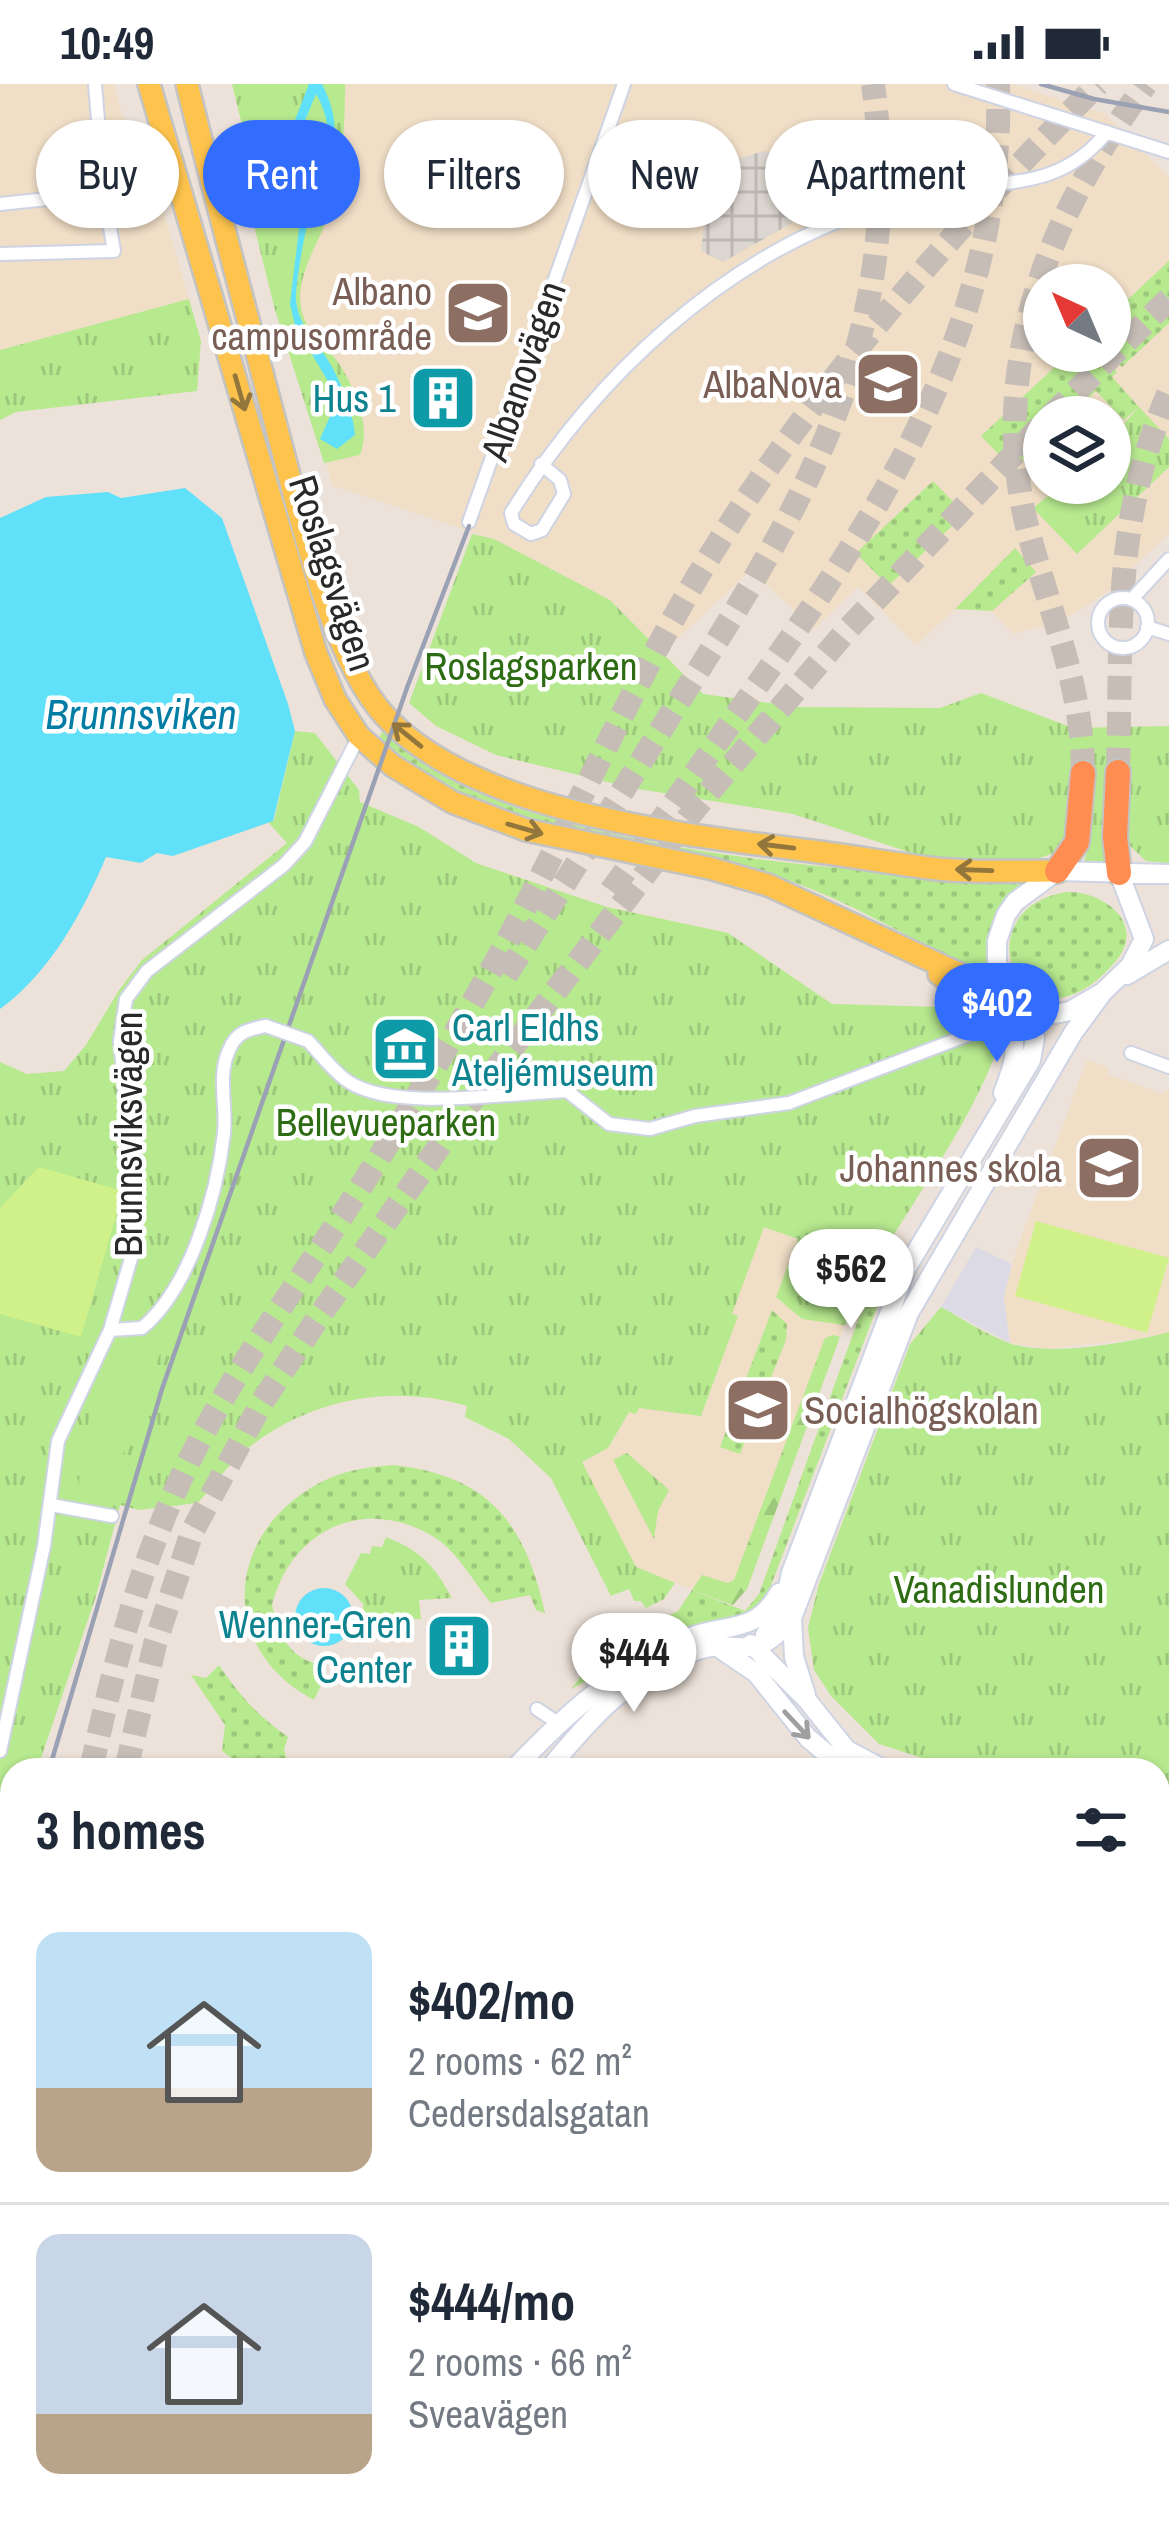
<!DOCTYPE html>
<html lang="en">
<head>
<meta charset="utf-8">
<style>
  body { margin:0; font-family:"Archivo Narrow",sans-serif; background:#f2f2f3; color:#1f2937; height:100vh; display:flex; flex-direction:column; font-size:45px; white-space:nowrap }
  * { box-sizing:border-box; margin:0 }
  p { font-size:39px; color:#747a83 }
  .icon { flex:none; width:66px; height:66px; fill:none; stroke:currentColor; stroke-width:2; stroke-linecap:round; stroke-linejoin:round }
  .map { position:relative; flex:1; overflow:hidden }
  .drawer { position:absolute; left:0px; top:1674px; width:1170px; height:768px; display:flex; flex-direction:column; background:#fff; border-radius:36px 36px 0 0; box-shadow:0 3px 9px #0004 }
  .drawer>* { flex:none }
  .hud { position:absolute; left:36px; top:36px; width:1098px; height:108px; display:flex; gap:24px }
  .needle { width:78px; rotate:316deg }
  .controls { position:absolute; left:1023px; top:180px; display:grid; gap:24px }
  .controls a { display:grid; place-items:center; width:108px; height:108px; border-radius:50%; background:#fff; box-shadow:0 3px 9px #0004; font-size:60px }
  .price { position:absolute; translate:-50% -102px; padding:0 27px; border-radius:42px; background:#fff; color:#222; font-size:39px; line-height:78px; filter:drop-shadow(0 3px 6px #0008) }
  .price::after { content:''; position:absolute; left:50%; top:72px; width:36px; height:27px; margin-left:-18px; background:inherit; clip-path:polygon(0 0,100% 0,50% 100%) }
  .price.current { background:#336dff; color:#fff }
  ul { padding:0; list-style:none }
  li { display:flex; align-items:center; gap:36px; height:300px; padding:0 36px }
  li+li { border-top:3px solid #e0e1e3 }
  li span { display:grid; place-items:center; flex:none; width:336px; height:240px; border-radius:24px; color:#555 }
  li>.icon { margin-inline-start:auto }
  span .icon { width:144px; height:144px; fill:#fffc; stroke-width:1 }
  li b { font-size:51px }
  h2 { display:flex; justify-content:space-between; align-items:center; height:144px; padding:0 36px; font-size:51px }
  .chip { padding:0 42px; border-radius:54px; background:#fff; box-shadow:0 3px 9px #0004; font-size:42px; line-height:108px }
  .chip.current { background:#336dff; color:#fff }
  .status { display:flex; justify-content:space-between; align-items:center; height:84px; padding:0 60px; background:#fff; direction:ltr }
  .status svg { height:33px; fill:currentColor }
  .map>svg:first-child { display:block }
  .industrial { fill:#dcdae4 }
  .education { fill:#f0dec6; fill-rule:evenodd }
  .grass { fill:url(#grass-dots) }
  .forest { fill:url(#forest-firs) }
  .park { fill:url(#park-tufts) }
  .garden { fill:#b7e98f }
  .pitch { fill:#d0f18a }
  .plaza { fill:url(#plaza-grid) }
  .water { fill:#61e0f9; fill-rule:evenodd }
  .lines { fill:none; stroke-linecap:round; stroke-linejoin:round }
  .motorway-tunnel { stroke:#c6bdb6; stroke-width:24; stroke-dasharray:24 12; stroke-linecap:butt }
  .minor-casing { stroke:#ced4e3; stroke-width:16 }
  .secondary-casing { stroke:#ced4e3; stroke-width:22 }
  .primary-casing { stroke:#c3c3c3; stroke-width:26 }
  .motorway-casing { stroke:#c3c3c3; stroke-width:28 }
  .minor { stroke:#fff; stroke-width:12 }
  .secondary { stroke:#fff; stroke-width:18 }
  .primary { stroke:#fdc34d; stroke-width:21 }
  .motorway { stroke:#ff8c51; stroke-width:24 }
  .rail { stroke:#9ba1b5; stroke-width:4.5 }
  .minor-bridge-casing { stroke:#ced4e3; stroke-width:16; stroke-linecap:butt }
  .minor-bridge { stroke:#fff; stroke-width:12 }
  .oneway { stroke:#93763b }
  .oneway2 { stroke:#9f9f9f }
  .labels { text-anchor:middle; dominant-baseline:central; stroke-width:9; stroke-linejoin:round; paint-order:stroke }
  .education-label { font-size:39px; fill:#785e54; stroke:#fff; text-anchor:end }
  .street-label { font-size:39px; fill:#292929; stroke:#fff }
  .culture-label { font-size:39px; fill:#0d838f; stroke:#fff; text-anchor:end }
  .park-label { font-size:39px; fill:#2e6c13; stroke:#fff }
  .water-label { font-size:42px; font-style:italic; fill:#017ca4; stroke:#fff }
</style>
</head>
<body>
<div class="status"><b>10:49</b><svg viewBox="0 0 49 12"><path d="M0 12V9h3v3zM5 12V6h3v6zM10 12V3h3v9zM15 12V0h3v12zM26 1h20v11H26zM47 4h2v5h-2z"/></svg></div>
<div class="map">
<svg width="1169" height="2442" viewBox="0 0 1169 2442">
  <defs>
    <pattern id="grass-dots" width="8" height="8" patternUnits="userSpaceOnUse" patternTransform="scale(3)"><rect width="8" height="8" fill="#b7e98f"/><path d="M2 2h.1M6 6h.1" fill="none" stroke="#9dc87b" stroke-width="1.8" stroke-linecap="round"/></pattern>
    <pattern id="forest-firs" width="22" height="20" patternUnits="userSpaceOnUse" patternTransform="scale(3)"><rect width="22" height="20" fill="#b7e98f"/><path d="M5 1l3.5 6h-7zM16 11l3.5 6h-7z" fill="#9dc87b"/></pattern>
    <pattern id="park-tufts" width="24" height="20" patternUnits="userSpaceOnUse" patternTransform="scale(3)"><rect width="24" height="20" fill="#b7e98f"/><path d="M3 7l-1-3M5 7V3M7 7l1-3M15 17l-1-3M17 17v-4M19 17l1-3" fill="none" stroke="#9dc87b"/></pattern>
    <pattern id="plaza-grid" width="8" height="8" patternUnits="userSpaceOnUse" patternTransform="scale(3)"><rect width="8" height="8" fill="#dcd6d0"/><path d="M0 4h8M4 0v8" fill="none" stroke="#bdb8b3"/></pattern>
  </defs>
  <rect width="100%" height="100%" fill="#ede2d9"/>
  <!-- industrial -->
  <path class="industrial" d="M976,1163L1012,1180L1004,1213L1010,1259L941,1223Z"/>
  <!-- education -->
  <path class="education" d="M0,0H114L122,31L150,80L189,215L0,266Z
    M232,0H1011L1105,30L1169,93V449L1106,509L1062,537L1013,550L974,508L916,561L858,503L814,545L751,486L662,569L610,516L494,455L333,402L275,226L241,89L248,65ZM1044,201H1110V267H1044ZM1044,333H1110V399H1044Z
    M1087,976L1109,984L1107,990L1163,1010L1169,1004V1248L1146,1254L1045,1265L1010,1259L1004,1213L1014,1173Z
    M764,1143L884,1170L862,1202L840,1253L747,1505L733,1521L636,1484L582,1379L608,1364L629,1328L639,1324L738,1232L731,1230Z"/>
  <!-- grass -->
  <path class="grass" d="M1169,177V239L1122,283L1107,267H1110V232Z
    M1072,267H1097L1117,288L1112,293L1139,323L1124,336L1096,307L1068,333H1044V356L1013,385L981,352Z
    M933,397L965,430L888,502L856,469Z
    M1015,464L1036,488L992,527L955,525Z
    M382,647C407,666 429,685 457,699C564,753 759,779 879,787C928,791 978,790 1026,796C995,822 982,846 989,886L978,889C909,853 839,811 764,788C645,751 470,748 380,653Z
    M1067,808C1103,807 1147,839 1116,877C1024,985 956,825 1067,808Z
    M900,1163L765,1517L746,1534L687,1542L571,1605L605,1563L678,1527L692,1506L745,1527L759,1510L858,1236Z
    M772,1226L787,1240L786,1256L740,1370L720,1363Z
    M394,1381C489,1392 525,1439 545,1529L536,1526L530,1511L491,1519C475,1500 458,1469 437,1455C368,1410 292,1443 272,1521C279,1549 287,1572 317,1580L324,1595L314,1616C211,1561 228,1439 330,1394C350,1385 372,1383 394,1381Z
    M219,1581C239,1611 258,1632 288,1653L284,1665L289,1686H249L222,1667L225,1641L191,1591L206,1594Z"/>
  <!-- forest -->
  <path class="forest" d="M833,1251L840,1253L747,1505L733,1521L692,1506L702,1491L728,1499L734,1496L825,1254Z"/>
  <!-- park -->
  <path class="park" d="M232,0H345C345,40 343,80 333,119C324,152 295,188 301,223C303,242 320,255 331,269C351,294 373,339 360,371L324,379L275,226L241,89L248,65Z
    M189,215L201,257L197,307L16,328L0,336V266Z
    M1139,323L1169,355V383L1077,470L1033,424L1064,399H1110V355Z
    M472,450L494,455L610,516L703,610L800,623L940,624L981,609L1073,644L1169,642V779L1146,777L1129,761L1107,764L1108,778H1084L1089,760L1065,757L1054,769L1031,777L924,773L793,730L632,704L496,671L436,642L409,619Z
    M295,647L315,649L359,706L360,718L419,743L476,779L607,823L728,849L832,920L945,923L964,931L966,945L993,952L996,959L994,974C956,1069 886,1148 845,1241L802,1235L776,1213L798,1155L764,1143L732,1230L738,1232L701,1332L639,1324L636,1330L629,1328L608,1364L582,1378L636,1483L675,1499L664,1515L646,1524L641,1517H634L629,1505L611,1512L551,1394L509,1355L465,1333L467,1322C392,1299 310,1315 248,1364C229,1379 214,1401 198,1419L139,1426L120,1421L96,1512L37,1686H12V1761L0,1796V978L27,990L64,987L86,961L119,906L142,876L287,759L268,738L274,736Z
    M941,1223C963,1235 985,1250 1009,1259C1049,1273 1128,1259 1169,1248V1766L1158,1762V1686H959L879,1660L831,1612L814,1586L808,1544L819,1500L910,1260Z
    M627,1369L669,1406L658,1427L654,1455L613,1376Z
    M386,1453C421,1467 434,1481 452,1514L419,1516L421,1535L401,1536V1542L365,1546L363,1520L345,1500L361,1469L370,1470L372,1462L382,1463Z"/>
  <!-- garden -->
  <path class="garden" d="M170,1243L107,1414L79,1400L82,1354L113,1278Z"/>
  <!-- pitch -->
  <path class="pitch" d="M39,1083L123,1107L81,1253L0,1230V1124Z
    M1036,1137L1169,1174L1147,1249L1015,1212Z"/>
  <!-- plaza -->
  <path class="plaza" d="M764,67L817,84L845,109L723,178L701,167L706,123L714,99L736,75Z"/>
  <!-- water -->
  <path class="water" d="M309,0H322C344,44 334,65 317,106C309,125 295,196 296,216C298,240 314,255 326,273C340,295 353,326 355,351L337,365L320,355L335,321L330,301L295,241L290,220L301,128L298,95L289,80L286,59ZM316,10C333,38 333,75 308,98L294,63Z
    M185,404L222,434L288,620L295,647L273,737L173,772L157,769L141,779L106,773C83,828 50,889 0,925V434L46,413L108,408L121,414Z
    M295 1533a29 29 0 1 1 58 0a29 29 0 1 1-58 0Z"/>
  <g class="lines">
    <!-- motorway-tunnel -->
    <path class="motorway-tunnel" d="M1050,333L1169,215
      M1118,688C1122,549 1112,439 1169,308
      M1083,689C1083,604 1051,531 1029,450C985,286 1049,130 1146,0
      M611,807C661,738 710,668 759,599C889,417 1005,233 998,0
      M506,891C562,804 617,716 672,628C802,424 908,254 873,0
      M91,1686C110,1597 134,1502 170,1419C214,1314 282,1223 344,1129C387,1062 429,994 469,925C553,782 617,627 702,485C811,305 950,149 1098,0
      M126,1686L155,1560L192,1448L261,1320L318,1234L467,1023L698,721L847,546L1044,339
      M0,1939L12,1909
      M0,2009L12,1979
      M0,2079L12,2054"/>
    <defs>
      <path id="minor" d="M954,0L1169,68
        M0,120L104,109
        M0,170L114,167L104,109L95,0
        M541,380L560,396L564,410L542,446L531,450L514,440L511,429C594,294 724,171 878,123C906,114 938,106 967,103C1025,97 1067,97 1107,48
        M469,438L624,0
        M1098 539a25 25 0 1 1 50 0a25 25 0 1 1-50 0Z
        M1132,515L1169,475
        M1147,543L1169,550
        M308,957C321,970 333,988 349,998C395,1028 511,1009 567,1007L609,1040L650,1045L695,1032L789,1019L1005,937
        M1131,969L1169,983
        M110,1246L142,1244C190,1204 217,1111 224,1049C227,1022 217,992 229,966C236,948 249,945 266,942
        M51,1421L112,1432
        M537,1625L561,1641
        M0,1667L44,1462L58,1357L110,1246L132,1171L136,1116L120,957L126,915L147,887L284,781L305,758L359,652
        M1158,2143L1169,2111
        M435,2430L471,2442
        M907,2430L942,2442
        M536,2442L540,2430
        M563,2442L567,2430
        M762,2442L767,2430
        M859,2442L863,2430
        M1050,2442L1054,2430"/>
      <path id="secondary" d="M1119,789L1144,855L1130,882L1103,908L1070,927L1055,930L1018,917L1005,901L997,878V857L1006,831L1015,818L1057,787L1169,790
        M1127,891L1169,866
        M1003,1009C1013,982 1022,963 1005,937
        M792,1534L794,1573L806,1611
        M765,1551L785,1517L791,1489L907,1183L1031,976L1035,954L1026,923
        M751,1560L807,1616L847,1666L885,1686
        M722,1566L756,1589L808,1654L846,1686
        M513,1686C564,1632 620,1580 691,1553C728,1539 756,1550 779,1509
        M548,1686C590,1635 627,1592 692,1568C741,1550 750,1585 792,1534L909,1229L1073,949L1103,908
        M1158,1787L1169,1791
        M1158,1812L1169,1816
        M181,2442L183,2430
        M198,2442V2430"/>
      <path id="primary" d="M149,0L316,569L335,615L359,652L393,682L452,718L526,746L709,784L768,801L1018,917
        M187,0C216,118 248,235 279,353C300,431 331,573 385,632C474,729 686,751 812,767C851,772 890,779 929,784C971,789 1014,787 1057,787
        M939,890L1005,937
        M0,2131L12,2130
        M0,2146L12,2145"/>
      <path id="motorway" d="M1118,688L1115,752L1119,789
        M1057,787L1077,758L1083,689"/>
    </defs>
    <!-- minor casing -->
    <use href="#minor" class="minor-casing"/>
    <!-- secondary casing -->
    <use href="#secondary" class="secondary-casing"/>
    <!-- primary casing -->
    <use href="#primary" class="primary-casing"/>
    <!-- motorway casing -->
    <use href="#motorway" class="motorway-casing"/>
    <!-- minor -->
    <use href="#minor" class="minor"/>
    <!-- secondary -->
    <use href="#secondary" class="secondary"/>
    <!-- primary -->
    <use href="#primary" class="primary"/>
    <!-- motorway -->
    <use href="#motorway" class="motorway"/>
    <!-- rail -->
    <path class="rail" d="M1041,0L1094,15L1169,28
      M49,1686L162,1305L408,601L469,442
      M0,1870L12,1827"/>
    <defs>
      <path id="minor-bridge" d="M266,942L308,957"/>
    </defs>
    <!-- minor-bridge casing -->
    <use href="#minor-bridge" class="minor-bridge-casing"/>
    <!-- minor-bridge -->
    <use href="#minor-bridge" class="minor-bridge"/>
  </g>
  <!-- one-way arrows -->
  <defs><path id="oneway-shaft" d="M-6 0H5M1.5-3L5.5 0L1.5 3" fill="none" stroke-width="1.6" stroke-linecap="round" stroke-linejoin="round" transform="scale(3)"/></defs>
  <g class="oneway">
    <use href="#oneway-shaft" transform="translate(240 309) rotate(74)"/>
    <use href="#oneway-shaft" transform="translate(407 651) rotate(-141)"/>
    <use href="#oneway-shaft" transform="translate(525 745) rotate(16)"/>
    <use href="#oneway-shaft" transform="translate(776 762) rotate(-173)"/>
    <use href="#oneway-shaft" transform="translate(974 786) rotate(-178)"/>
  </g>
  <use class="oneway2" href="#oneway-shaft" transform="translate(797 1641) rotate(47)"/>
  <!-- icons -->
  <defs>
    <symbol id="university-square" viewBox="-11 -11 22 22"><rect x="-9" y="-9" width="18" height="18" rx="4" fill="#8d6e63" stroke="#fff"/><path d="M0-5L7-2L0 1L-7-2ZM-4 1L0 2.5L4 1V4Q0 6-4 4Z" fill="#fff"/></symbol>
    <symbol id="building-square" viewBox="-11 -11 22 22"><rect x="-9" y="-9" width="18" height="18" rx="4" fill="#0f9aa8" stroke="#fff"/><path d="M-4-6H4V6H1V3H-1V6H-4ZM-2.5-4.3h1.7v1.8h-1.7ZM.8-4.3h1.7v1.8H.8ZM-2.5-1h1.7V.8h-1.7ZM.8-1h1.7V.8H.8Z" fill="#fff"/></symbol>
    <symbol id="museum-square" viewBox="-11 -11 22 22"><rect x="-9" y="-9" width="18" height="18" rx="4" fill="#0f9aa8" stroke="#fff"/><path d="M0-6L6-3V-2H-6V-3ZM-5-1h2V3h-2ZM-1-1h2V3h-2ZM3-1h2V3H3ZM-6 4H6V6H-6Z" fill="#fff"/></symbol>
    <symbol id="school-square" viewBox="-11 -11 22 22"><rect x="-9" y="-9" width="18" height="18" rx="4" fill="#8d6e63" stroke="#fff"/><path d="M0-5L7-2L0 1L-7-2ZM-4 1L0 2.5L4 1V4Q0 6-4 4Z" fill="#fff"/></symbol>
  </defs>
  <g fill-rule="evenodd">
    <use href="#university-square" x="440" y="191" width="76" height="76"/>
    <use href="#university-square" x="850" y="262" width="76" height="76"/>
    <use href="#building-square" x="405" y="276" width="76" height="76"/>
    <use href="#museum-square" x="367" y="927" width="76" height="76"/>
    <use href="#school-square" x="1071" y="1046" width="76" height="76"/>
    <use href="#university-square" x="720" y="1288" width="76" height="76"/>
    <use href="#building-square" x="421" y="1524" width="76" height="76"/>
  </g>
  <g class="labels">
    <!-- education labels -->
    <g class="education-label">
      <text x="432" y="207">Albano<tspan x="432" dy="45">campusområde</tspan></text>
      <text x="842" y="300">AlbaNova</text>
      <text x="1062" y="1084">Johannes skola</text>
      <text x="804" y="1326" text-anchor="start">Socialhögskolan</text>
    </g>
    <!-- street labels -->
    <g class="street-label">
      <text transform="translate(523 287) rotate(-71)">Albanovägen</text>
      <text transform="translate(333 489) rotate(72)">Roslagsvägen</text>
      <text transform="translate(128 1050) rotate(-90)">Brunnsviksvägen</text>
    </g>
    <!-- culture labels -->
    <g class="culture-label">
      <text x="396" y="314">Hus 1</text>
      <text x="452" y="943" text-anchor="start">Carl Eldhs<tspan x="452" dy="45">Ateljémuseum</tspan></text>
      <text x="412" y="1540">Wenner-Gren<tspan x="412" dy="45">Center</tspan></text>
    </g>
    <!-- park labels -->
    <g class="park-label">
      <text x="531" y="582">Roslagsparken</text>
      <text x="386" y="1038">Bellevueparken</text>
      <text x="999" y="1505">Vanadislunden</text>
    </g>
    <!-- water labels -->
    <g class="water-label">
      <text x="141" y="630">Brunnsviken</text>
    </g>
  </g>
</svg>
<div class="controls">
<a><svg class="needle" viewBox="-14 -14 28 28"><path d="M0-13l5 13h-10z" fill="#e53935"/><path d="M0 13l5-13h-10z" fill="#747a83"/></svg></a>
<a><svg class="icon" aria-label="layers" viewBox="0 0 24 24"><path d="M12 4l9 5-9 5-9-5zM3 14l9 5 9-5"/></svg></a>
</div>
<b class="price current" style="left:997px;top:981px">$402</b>
<b class="price" style="left:851px;top:1247px">$562</b>
<b class="price" style="left:634px;top:1631px">$444</b>
<div class="hud">
<a class="chip">Buy</a>
<a class="chip current">Rent</a>
<a class="chip">Filters</a>
<a class="chip">New</a>
<a class="chip">Apartment</a>
</div>
<section class="drawer">
<h2>3 homes<svg class="icon" aria-label="filters" viewBox="0 0 24 24"><path d="M4 7h16M4 17h16"/><circle cx="9" cy="7" r="2"/><circle cx="15" cy="17" r="2"/></svg></h2>
<ul>
<li><span style="background:linear-gradient(#bfe0f5 65%,#b9a48a 0)"><svg class="icon" aria-label="home" viewBox="0 0 24 24"><path d="M3 11l9-7 9 7M6 9v11h12V9"/></svg></span><div><b>$402/mo</b><p>2 rooms · 62 m²</p><p>Cedersdalsgatan</p></div></li>
<li><span style="background:linear-gradient(#c9d6e8 75%,#b9a48a 0)"><svg class="icon" aria-label="home" viewBox="0 0 24 24"><path d="M3 11l9-7 9 7M6 9v11h12V9"/></svg></span><div><b>$444/mo</b><p>2 rooms · 66 m²</p><p>Sveavägen</p></div></li>
</ul>
</section>
</div>
</body>
</html>
